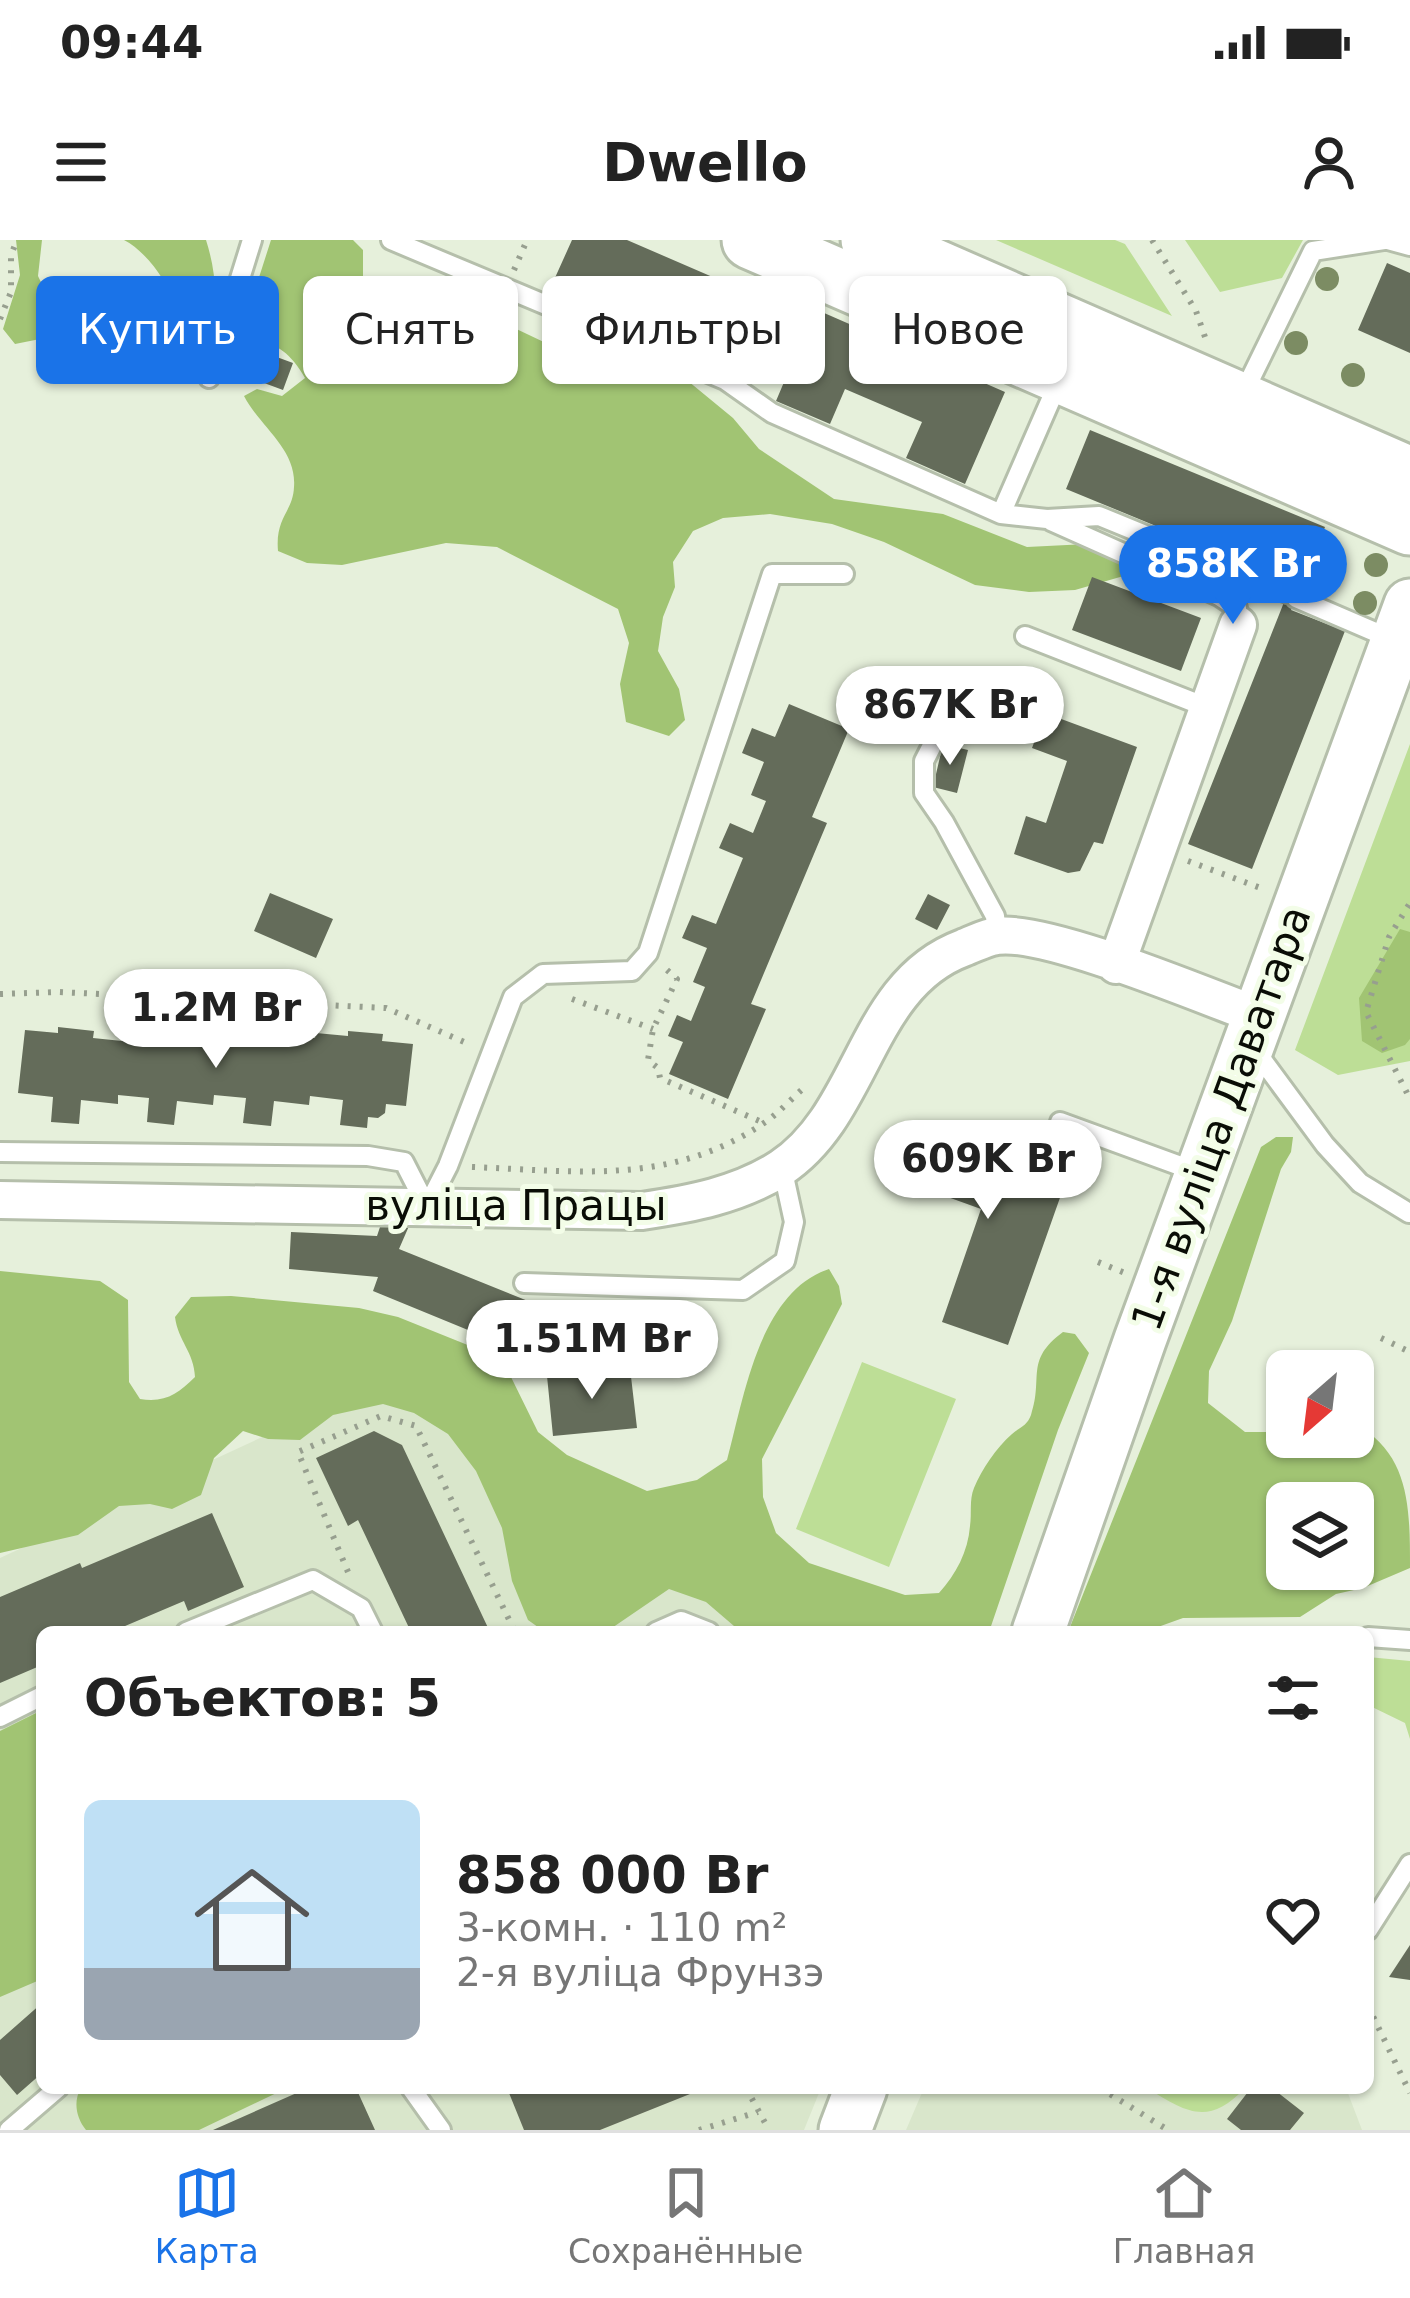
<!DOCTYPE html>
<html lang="ru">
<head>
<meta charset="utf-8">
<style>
  body { margin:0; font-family:"DejaVu Sans",sans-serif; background:#f2f2f2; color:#222; height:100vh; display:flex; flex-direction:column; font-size:45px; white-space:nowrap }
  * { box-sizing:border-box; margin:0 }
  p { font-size:39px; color:#767676 }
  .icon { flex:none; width:66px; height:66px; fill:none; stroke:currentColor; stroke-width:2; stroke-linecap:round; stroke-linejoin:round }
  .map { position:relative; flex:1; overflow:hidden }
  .side { position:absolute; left:36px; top:1386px; width:1338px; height:468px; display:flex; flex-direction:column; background:#fff; border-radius:18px; box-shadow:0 3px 9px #0004 }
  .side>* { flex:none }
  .guide { position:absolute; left:36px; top:36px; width:1338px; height:108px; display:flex; gap:24px }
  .needle { width:78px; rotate:208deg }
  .tools { position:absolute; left:1266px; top:1110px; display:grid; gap:24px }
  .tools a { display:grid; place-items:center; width:108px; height:108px; border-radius:18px; background:#fff; box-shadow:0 3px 9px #0004; font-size:60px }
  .price { position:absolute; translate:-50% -102px; padding:0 27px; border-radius:42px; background:#fff; color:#222; font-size:39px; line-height:78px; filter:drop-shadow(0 3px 6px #0008) }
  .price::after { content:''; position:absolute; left:50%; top:72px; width:36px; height:27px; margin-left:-18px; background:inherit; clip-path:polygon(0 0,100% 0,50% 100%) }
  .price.on { background:#1a73e8; color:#fff }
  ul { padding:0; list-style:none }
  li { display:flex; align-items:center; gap:36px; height:300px; padding:0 48px }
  li span { display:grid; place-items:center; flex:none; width:336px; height:240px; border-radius:18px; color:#555 }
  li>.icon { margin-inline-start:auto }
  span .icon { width:144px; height:144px; fill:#fffc; stroke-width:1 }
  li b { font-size:51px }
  h2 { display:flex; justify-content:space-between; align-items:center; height:144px; padding:0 48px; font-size:51px }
  .tag { padding:0 42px; border-radius:18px; background:#fff; box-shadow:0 3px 9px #0004; font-size:42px; line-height:108px }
  .tag.on { background:#1a73e8; color:#fff }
  .status { display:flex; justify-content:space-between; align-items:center; height:84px; padding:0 60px; background:#fff; direction:ltr }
  .status svg { height:33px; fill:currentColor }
  header { display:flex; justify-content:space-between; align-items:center; height:156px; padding:0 48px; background:#fff; font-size:54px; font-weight:700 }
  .menu { display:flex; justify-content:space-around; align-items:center; height:168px; border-top:3px solid #e0e0e0; background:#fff; font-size:33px; color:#767676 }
  .menu a { display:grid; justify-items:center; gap:6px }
  .menu .on { color:#1a73e8 }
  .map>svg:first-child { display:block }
  .built { fill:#d9e6cb }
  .green { fill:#bdde96 }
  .forest { fill:#a1c473; fill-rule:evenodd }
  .building { fill:#646c5a }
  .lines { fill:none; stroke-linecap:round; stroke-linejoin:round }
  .lane-casing { stroke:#b5bfab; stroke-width:24 }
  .street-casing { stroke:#b5bfab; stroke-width:42 }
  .secondary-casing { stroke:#b5bfab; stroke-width:57 }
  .primary-casing { stroke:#b5bfab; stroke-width:63 }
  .path { stroke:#979f8f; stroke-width:6; stroke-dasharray:3 9; stroke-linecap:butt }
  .lane { stroke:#fff; stroke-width:18 }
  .street { stroke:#fff; stroke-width:36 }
  .secondary { stroke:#fff; stroke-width:51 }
  .primary { stroke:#fff; stroke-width:57 }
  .tree { fill:#7c8c63 }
  .labels { text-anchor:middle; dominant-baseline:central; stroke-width:10; stroke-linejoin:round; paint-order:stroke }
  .street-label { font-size:42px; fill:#0a0d06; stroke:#f3fde8 }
</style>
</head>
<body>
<div class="status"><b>09:44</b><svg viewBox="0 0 49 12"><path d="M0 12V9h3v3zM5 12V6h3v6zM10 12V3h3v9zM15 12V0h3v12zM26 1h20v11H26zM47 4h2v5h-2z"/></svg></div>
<header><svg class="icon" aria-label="menu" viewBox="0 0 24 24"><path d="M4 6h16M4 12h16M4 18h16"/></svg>Dwello<svg class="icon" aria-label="person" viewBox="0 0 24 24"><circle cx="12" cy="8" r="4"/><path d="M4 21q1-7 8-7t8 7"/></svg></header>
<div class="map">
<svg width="1410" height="1890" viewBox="0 0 1410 1890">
  <rect width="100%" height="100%" fill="#e6f0db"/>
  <!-- built -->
  <path class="built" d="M386,1140L815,1392H42V1848H821L804,1890H0V1318Z
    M924,1848H1346L1362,1890H906Z"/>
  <!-- green -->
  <path class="green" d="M996,0H1115L1125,4L1172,76Z
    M1185,0H1303L1282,38L1220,52Z
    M1410,504V821L1338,835L1295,810Z
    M862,1122L956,1159L889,1327L796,1289Z
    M1368,1417L1410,1421V1499L1405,1483L1368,1465Z
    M1147,1848H1245C1208,1887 1186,1872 1147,1848Z"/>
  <!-- forest -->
  <path class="forest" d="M16,0H42L38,36L57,76L40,99L15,104L3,89L20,35Z
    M124,0H206C220,44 220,90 189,127L176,118C170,96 180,86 176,70C170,44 147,12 124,0Z
    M271,0H353L363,10V66L417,106L449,102L475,85H508L569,114L651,127L688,141L733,178L759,209L834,259L943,274L1027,307L1087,304L1138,321L1134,333L1075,350L1029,352L975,345L884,302L832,284L770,274L723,278L693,291L673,322L675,347L663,377L658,411L679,449L685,480L669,496L626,482L620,444L629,403L618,369L497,307L446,303L342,325L307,323L278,311C275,277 293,272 294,247C297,209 260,187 244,156L257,149L282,156L305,138C289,110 273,101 242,98L238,79L254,53Z
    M1400,689L1410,692V799L1405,805L1382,813L1362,801L1359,758Z
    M1276,897H1293L1291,912L1281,929L1232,1081L1209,1131L1208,1163L1245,1192H1287V1197H1353V1192L1362,1188C1410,1219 1410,1270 1410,1328L1363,1348L1336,1354L1300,1377L1183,1378L1144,1392H1068L1261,907ZM1287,1263H1353V1329H1287Z
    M829,1029L839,1046L842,1064L762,1219L763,1257L776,1293L809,1323L905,1355L939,1353C956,1334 968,1312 970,1286C972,1273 969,1260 974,1248C982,1229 996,1208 1012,1194C1020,1187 1027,1186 1031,1175C1044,1137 1024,1121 1063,1092L1075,1094L1089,1113L1058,1190L989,1392H741L706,1362L669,1349L606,1392H545L528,1380L512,1341L502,1288L476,1231L448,1194L414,1173L383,1164L333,1175L300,1200L268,1199L243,1191L214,1218L201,1255L172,1269L150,1264L119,1266L78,1295L0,1313V1031L100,1041L128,1060L129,1142L140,1159C165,1163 178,1154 195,1137C194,1112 178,1101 175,1077L191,1057L231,1056L359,1068L398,1077L490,1114L510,1135L538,1192L567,1215L647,1251L697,1240L727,1220C744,1158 759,1052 829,1029Z
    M42,1470V1739L0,1757V1491Z
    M81,1848H287L199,1890H86C76,1878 73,1861 81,1848Z"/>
  <!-- building -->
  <path class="building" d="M572,0H627L738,48L711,109L554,40Z
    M1387,23L1410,33V113L1358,90Z
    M386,37L447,65L437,88L375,60Z
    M815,69L1005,152L965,244L906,218L922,182L845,149L830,184L776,161Z
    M255,109L293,123L283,150L245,136Z
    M1090,190L1325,287L1291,370L1345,391L1252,629L1188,604L1292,342L1066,249Z
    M1092,337L1201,378L1181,431L1072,390Z
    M789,464L849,489L812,577L827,583L751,764L766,769L728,859L669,834L683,802L668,796L677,775L691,781L705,747L693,742L707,708L682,698L692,675L716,684L743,618L719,608L730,583L753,593L766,561L751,555L764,522L742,513L752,488L775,497Z
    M1045,473L1137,507L1103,604L1094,602L1080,631L1068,633L1014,614L1026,576L1046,583L1067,521L1032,508Z
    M943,504L968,510L957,553L933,547Z
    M270,653L333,679L316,718L254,691Z
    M928,654L950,665L937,690L915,679Z
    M58,787L94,791L93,798L122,801L123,787L218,797L219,788L315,798L316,793L348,796V791L383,794L382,801L413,804L406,866L386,864L385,873L378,878L368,877L367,888L340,885L343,860L310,856L309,865L274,861L271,886L243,883L246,858L214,855L213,865L177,861L174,885L147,882L149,858L118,855V864L81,860L79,884L51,882L53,857L18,853L25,790L58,793Z
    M916,880L1068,935L1008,1105L942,1082L981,969L895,938Z
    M382,981L409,986L399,1009L533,1063L514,1109L373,1051L378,1037L289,1029L291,992L377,996Z
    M630,1128L637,1188L553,1196L547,1136Z
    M374,1191L402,1205L490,1392H411L358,1280L348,1286L316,1218Z
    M212,1273L244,1347L188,1371L184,1361L111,1392H42V1425L0,1443V1357L80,1323L82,1328Z
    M1410,1705V1740L1389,1737Z
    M42,1763V1833L17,1855L0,1835V1800Z
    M308,1848H356L375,1890H213Z
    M507,1848H705L600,1890H524Z
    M1251,1848H1272L1304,1873L1290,1890H1241L1227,1879Z"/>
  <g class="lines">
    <defs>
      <path id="lane" d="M391,0L725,140L772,173L1001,274L1047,279L1099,276L1287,353
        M1388,0L1410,6
        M209,138L252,0
        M1241,158L1313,11L1384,0
        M1001,274L1059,141
        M1051,281L1219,356L1237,368L1238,385
        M1296,358L1396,401
        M1025,396L1206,467
        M964,443L924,521V553L944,582L995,676L997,696
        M1252,806L1325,905L1360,943L1409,973
        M1060,882L1197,932
        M0,912L368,916L404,922L427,967
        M427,967L448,926L513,757L543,734L632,731L648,713L772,334H844
        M524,1043L743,1050L785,1021L794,982L782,927
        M186,1392L313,1340L361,1368L373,1392
        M656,1392L681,1381L709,1392
        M1368,1397L1410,1400
        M0,1477L42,1456
        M1368,1690L1410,1624
        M411,1848L441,1890
        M9,1890L58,1848"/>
      <path id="street" d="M1116,725L1238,385
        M0,960L642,971C690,964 739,955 781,928C865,872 864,745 963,708C974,704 986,697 997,696C1046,689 1205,756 1259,776"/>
      <path id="secondary" d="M1038,1392L1140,1100L1410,365
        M845,1890L861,1848"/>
      <path id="primary" d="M751,0L1410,286
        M870,0L1410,236"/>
    </defs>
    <!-- lane casing -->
    <use href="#lane" class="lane-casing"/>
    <!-- street casing -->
    <use href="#street" class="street-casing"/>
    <!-- secondary casing -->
    <use href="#secondary" class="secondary-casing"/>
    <!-- primary casing -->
    <use href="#primary" class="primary-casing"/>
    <!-- path -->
    <path class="path" d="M1152,0L1196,71L1205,97
      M514,30L527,0
      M0,79L11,52V15L17,0
      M745,129L776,59
      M1188,621L1266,650
      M667,730L677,739L653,789L648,820L658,828L660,838L764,883
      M0,754L59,752L386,768L469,804
      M572,759L653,789
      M1407,853L1366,772L1389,697L1410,663
      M472,927C578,931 670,946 764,883C779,873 792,858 806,846
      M1098,1022L1125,1033
      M1381,1098L1410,1112
      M348,1332L298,1212L381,1176L416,1186L514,1390
      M1368,1766L1410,1853
      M746,1848L769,1890
      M1100,1848L1168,1890
      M699,1890L758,1872"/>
    <!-- lane -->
    <use href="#lane" class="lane"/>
    <!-- street -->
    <use href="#street" class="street"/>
    <!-- secondary -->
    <use href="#secondary" class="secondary"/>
    <!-- primary -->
    <use href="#primary" class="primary"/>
  </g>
  <!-- trees -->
  <g class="tree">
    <circle cx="1327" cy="39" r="12"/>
    <circle cx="1296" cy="103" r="12"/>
    <circle cx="1353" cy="135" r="12"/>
    <circle cx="1376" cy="325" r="12"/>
    <circle cx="1365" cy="363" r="12"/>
  </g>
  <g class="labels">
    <!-- street labels -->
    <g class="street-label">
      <text transform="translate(1221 878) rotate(-70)">1-я вуліца Даватара</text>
      <text x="516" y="965">вуліца Працы</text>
    </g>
  </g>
</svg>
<div class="tools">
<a><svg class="needle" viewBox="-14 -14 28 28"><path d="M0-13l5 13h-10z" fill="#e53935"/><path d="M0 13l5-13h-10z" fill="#767676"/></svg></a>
<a><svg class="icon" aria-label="layers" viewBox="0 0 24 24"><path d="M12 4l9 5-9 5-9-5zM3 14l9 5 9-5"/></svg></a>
</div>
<b class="price on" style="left:1233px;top:387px">858K Br</b>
<b class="price" style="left:950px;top:528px">867K Br</b>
<b class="price" style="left:216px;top:831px">1.2M Br</b>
<b class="price" style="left:988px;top:982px">609K Br</b>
<b class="price" style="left:592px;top:1162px">1.51M Br</b>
<div class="guide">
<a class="tag on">Купить</a>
<a class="tag">Снять</a>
<a class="tag">Фильтры</a>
<a class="tag">Новое</a>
</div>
<section class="side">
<h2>Объектов: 5<svg class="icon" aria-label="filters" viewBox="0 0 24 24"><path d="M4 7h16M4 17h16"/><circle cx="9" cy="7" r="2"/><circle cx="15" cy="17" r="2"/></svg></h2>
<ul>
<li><span style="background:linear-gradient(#bfe0f5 70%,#9aa5b1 0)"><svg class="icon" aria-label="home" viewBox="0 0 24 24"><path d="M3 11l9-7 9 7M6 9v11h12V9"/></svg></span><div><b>858 000 Br</b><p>3-комн. · 110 m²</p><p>2-я вуліца Фрунзэ</p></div><svg class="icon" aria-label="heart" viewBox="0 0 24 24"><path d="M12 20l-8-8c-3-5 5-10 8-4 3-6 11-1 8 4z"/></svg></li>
</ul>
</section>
</div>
<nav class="menu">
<a class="on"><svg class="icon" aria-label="map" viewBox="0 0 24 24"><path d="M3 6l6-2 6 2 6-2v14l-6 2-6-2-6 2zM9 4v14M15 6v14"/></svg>Карта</a>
<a><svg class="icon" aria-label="saved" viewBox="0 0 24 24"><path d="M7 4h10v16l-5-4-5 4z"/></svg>Сохранённые</a>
<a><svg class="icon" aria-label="home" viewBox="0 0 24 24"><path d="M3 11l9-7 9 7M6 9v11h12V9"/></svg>Главная</a>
</nav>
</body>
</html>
